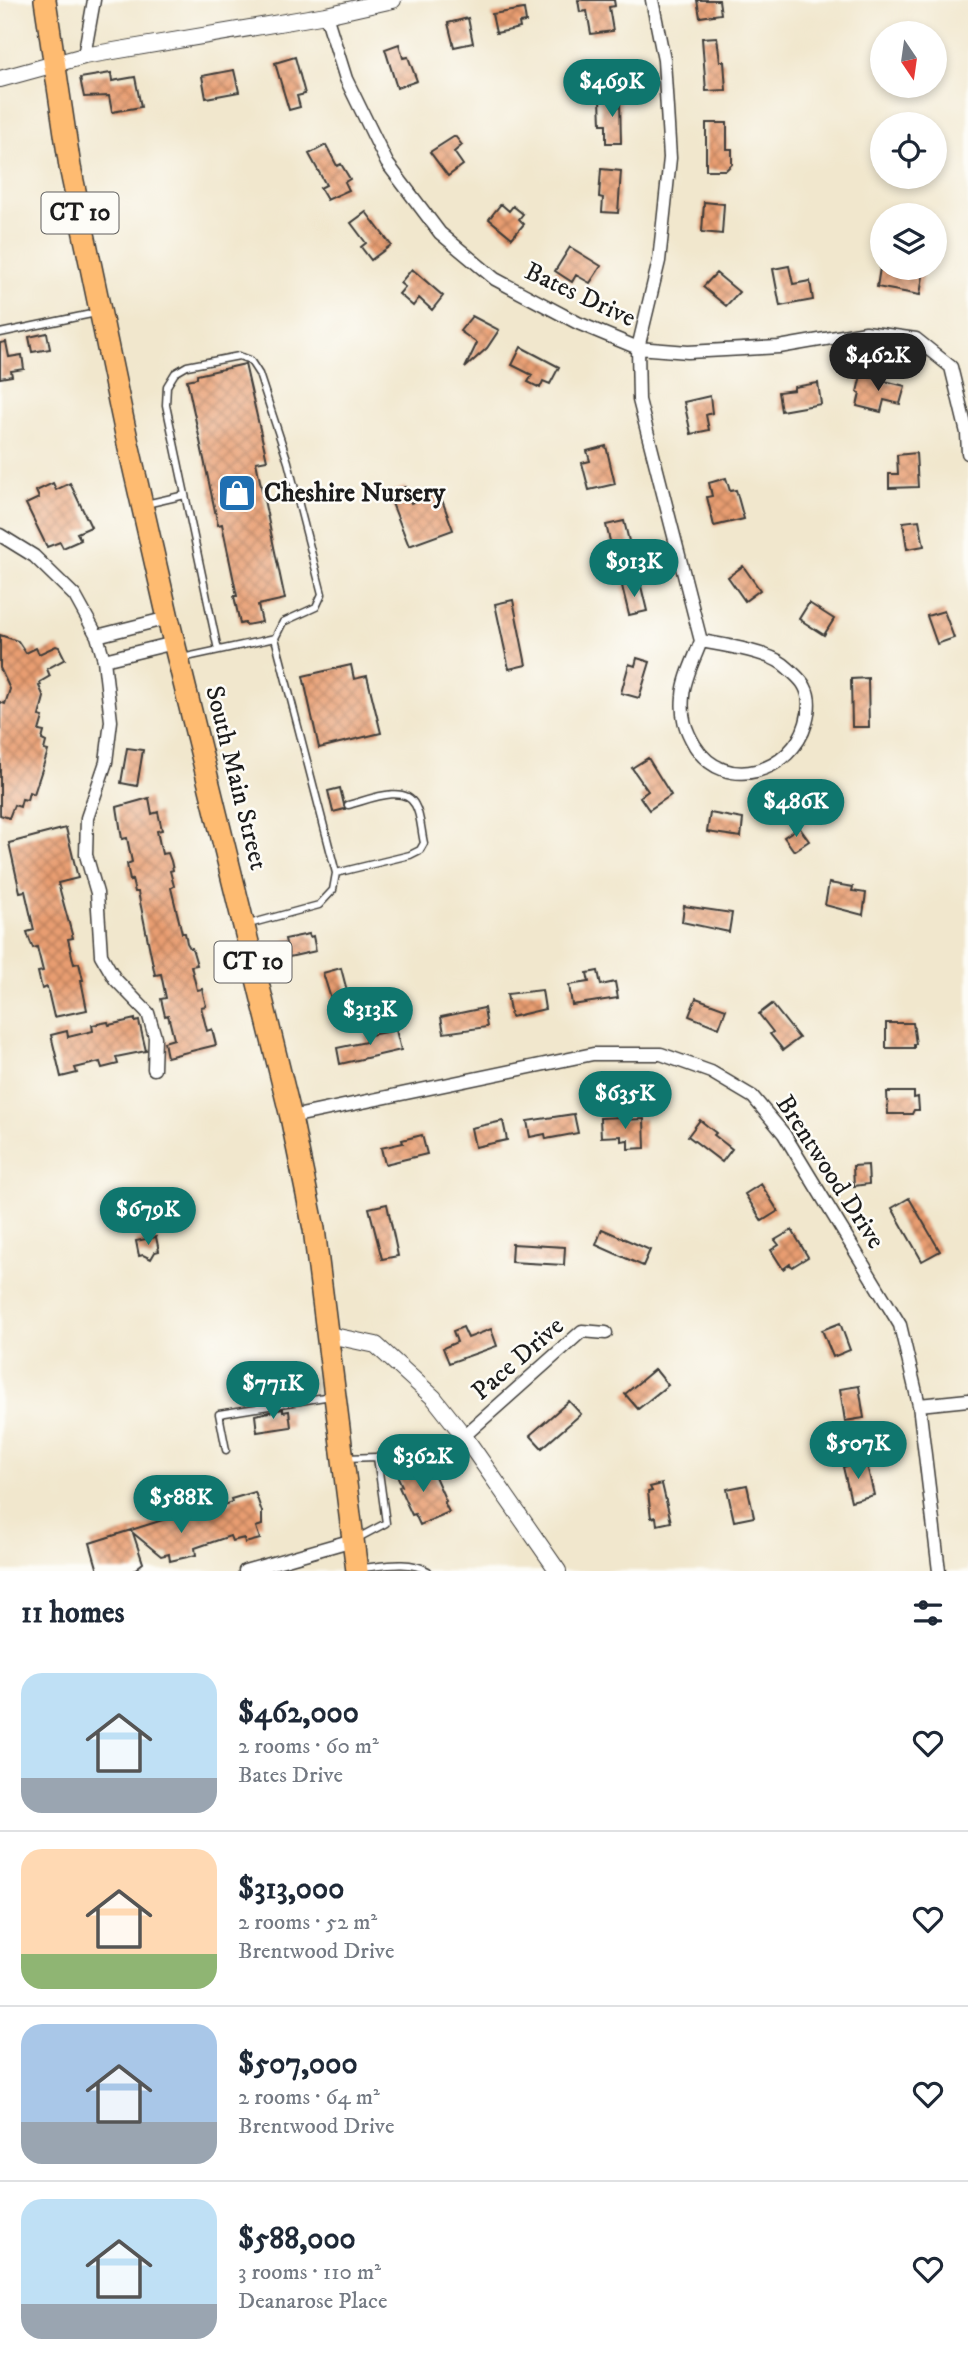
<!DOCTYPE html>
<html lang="en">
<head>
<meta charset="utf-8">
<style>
  body { margin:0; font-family:"IM FELL DW Pica",serif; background:#f6f6f7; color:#1f2937; height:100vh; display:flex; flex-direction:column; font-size:26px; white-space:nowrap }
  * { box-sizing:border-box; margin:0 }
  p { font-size:23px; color:#747a83 }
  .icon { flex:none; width:38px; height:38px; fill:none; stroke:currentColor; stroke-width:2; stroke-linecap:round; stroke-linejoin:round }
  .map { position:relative; height:1571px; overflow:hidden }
  .drawer { display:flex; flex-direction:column; background:#fff; flex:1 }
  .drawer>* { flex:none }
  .needle { width:46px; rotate:167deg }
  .controls { position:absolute; left:870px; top:21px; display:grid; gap:14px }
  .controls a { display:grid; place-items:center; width:77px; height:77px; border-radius:50%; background:#fff; box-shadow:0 4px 10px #0003; font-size:35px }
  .price { position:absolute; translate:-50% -60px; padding:0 16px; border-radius:24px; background:#0f766e; color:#fff; font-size:23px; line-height:46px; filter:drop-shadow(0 2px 4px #0008) }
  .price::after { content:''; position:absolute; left:50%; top:42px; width:21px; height:16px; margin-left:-10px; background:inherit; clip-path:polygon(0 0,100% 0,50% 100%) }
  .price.active { background:#222; color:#fff }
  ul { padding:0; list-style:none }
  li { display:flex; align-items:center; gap:21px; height:175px; padding:0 21px }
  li+li { border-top:2px solid #e0e1e3 }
  li span { display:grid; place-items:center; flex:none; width:196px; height:140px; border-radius:21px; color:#555 }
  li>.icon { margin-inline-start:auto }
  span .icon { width:84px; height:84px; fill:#fffc; stroke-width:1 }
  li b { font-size:30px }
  h2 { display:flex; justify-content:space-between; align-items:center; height:84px; padding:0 21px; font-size:30px }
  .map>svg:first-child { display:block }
  .building { fill:url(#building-cross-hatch) }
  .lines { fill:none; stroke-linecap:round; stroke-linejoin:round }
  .service-casing { stroke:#3c3a37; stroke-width:9 }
  .minor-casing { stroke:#3c3a37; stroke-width:15 }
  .tertiary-casing { stroke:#3c3a37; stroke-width:18 }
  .trunk-casing { stroke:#3c3a37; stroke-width:24 }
  .service { stroke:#fff; stroke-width:6 }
  .minor { stroke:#fff; stroke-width:12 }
  .tertiary { stroke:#fff; stroke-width:16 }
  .trunk { stroke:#febb71; stroke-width:21 }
  .labels { text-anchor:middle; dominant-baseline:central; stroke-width:5; stroke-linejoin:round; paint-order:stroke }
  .shield { fill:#fdfcf7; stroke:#605f5e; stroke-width:2 }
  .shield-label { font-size:24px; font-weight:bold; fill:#1c1c1c }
  .street-label { font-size:26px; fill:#1c1c1c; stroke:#fdfcf7 }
  .poi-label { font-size:26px; font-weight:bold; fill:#1c1c1c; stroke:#fdfcf7; text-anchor:start }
</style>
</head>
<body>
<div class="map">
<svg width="968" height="1571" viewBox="0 0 968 1571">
  <defs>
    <pattern id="building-cross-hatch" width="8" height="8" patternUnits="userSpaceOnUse" patternTransform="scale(1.75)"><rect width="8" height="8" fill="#e89d71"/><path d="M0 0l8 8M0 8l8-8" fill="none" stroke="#bb7f5c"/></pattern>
  </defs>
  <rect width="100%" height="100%" fill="#fdfcf7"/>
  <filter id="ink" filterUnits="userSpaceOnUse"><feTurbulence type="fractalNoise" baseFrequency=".0143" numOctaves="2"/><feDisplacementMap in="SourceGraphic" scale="14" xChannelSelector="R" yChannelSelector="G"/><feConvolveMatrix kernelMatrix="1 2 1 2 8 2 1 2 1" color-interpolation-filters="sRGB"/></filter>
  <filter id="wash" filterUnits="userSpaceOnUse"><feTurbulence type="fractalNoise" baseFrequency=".00686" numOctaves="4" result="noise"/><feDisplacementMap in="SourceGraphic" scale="28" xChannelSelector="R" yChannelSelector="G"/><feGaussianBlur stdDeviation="1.57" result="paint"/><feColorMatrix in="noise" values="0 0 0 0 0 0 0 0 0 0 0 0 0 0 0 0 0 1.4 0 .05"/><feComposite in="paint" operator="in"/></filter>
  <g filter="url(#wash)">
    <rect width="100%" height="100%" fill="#f1e7cd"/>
    <g id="blocks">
      <!-- building -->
      <path class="building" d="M578,0H614L615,6L609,7L613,31L591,34L587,11L580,12Z
        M697,0H719L721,14L700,17Z
        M524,9L526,22L519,23L520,28L496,33L492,14Z
        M468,18L473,43L454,47L448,23Z
        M717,37L720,61H724L726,90L706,91L702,38Z
        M399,44L403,58L408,57L417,81L397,88L385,49Z
        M295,57L305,94L297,96L300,107L289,110L275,63Z
        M234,70L239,92L206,98L202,76Z
        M111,73L112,81L135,77L141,107L112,112L109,96L84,97L80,78Z
        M620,98L621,143H606V124H601L600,99Z
        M706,123H727V149H732V164L726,170H706Z
        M455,136L462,145L454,152L463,165L448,176L430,152Z
        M326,145L337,166L341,164L350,179L345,182L349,190L327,200L320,188L326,185L309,154Z
        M601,169L621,171L618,213L602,212L603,198L599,197Z
        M704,202L724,204L722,234L702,232Z
        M501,204L509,211L513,206L523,214L519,219L524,224L512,238L489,219Z
        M366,212L391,245L371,260L361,247L366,243L351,223Z
        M570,247L601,266L590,283L576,275L572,282L555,271Z
        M789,266L793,284L810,281L813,300L780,306L773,269Z
        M880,268H895L894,271L923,276L920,295L877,287Z
        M412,269L443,296L432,310L419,298L413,306L399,294L405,287L400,283Z
        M716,273L739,292L726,306L703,287Z
        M472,316L499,330L487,348L465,368L477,343L460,331Z
        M47,333L50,349L32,352L29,337Z
        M6,342L9,357L22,355L24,369L11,371L12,376L0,378V343Z
        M521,347L559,367L550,384L543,381L540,388L528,382L532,375L512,365Z
        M245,364L267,460L256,462L285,599L258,605L262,622L246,625L245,623L240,624L234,596H237L222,524L218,525L187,380L197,378V375Z
        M861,375L905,386L900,404L884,400L881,412L857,406L860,393L857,392Z
        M818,383L821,404L781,411L778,392L794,390V387Z
        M710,396L712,413L706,415L709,430L691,434L684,402Z
        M606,446L615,484L589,490L582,463L590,461L587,451Z
        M916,453L918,487L889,488V474H898L897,455Z
        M726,478L730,491L736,490L744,519L714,526L707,497L712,496L709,483Z
        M53,483L56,490L70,483L91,527L77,533L81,540L63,548L60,542L47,547L26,504L39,498L36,491Z
        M405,487L411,503L439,492L453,530L409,546L388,493Z
        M919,520L924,546L907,549L903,522Z
        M624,521L631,549L613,553L606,525Z
        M743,566L760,590L745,601L728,577Z
        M640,582L647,611L629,615L622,586Z
        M513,600L526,665L509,669L495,604Z
        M809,603L834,619L824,635L799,619Z
        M944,611L954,638L937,644L927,616Z
        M0,635L18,641L26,653L36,648L39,654L56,646L59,647L65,659L47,669L50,676L40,682L41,685L39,686L44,697L39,716L43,717L39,731L44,732L42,740L46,742L44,750L48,751L34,794L29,792L27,800L22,799L20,807L14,805L9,818L0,815V702L5,704L10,689L0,668Z
        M637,658L650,662L639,698L621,693L629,664L635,666Z
        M351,665L354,679L367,676L381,733L319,748L303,676Z
        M868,678L869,727H852L851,679Z
        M127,748L143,750L137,786L121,783Z
        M648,758L671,795L649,810L640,797L648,791L632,768Z
        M823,785L834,801L803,822L792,806Z
        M340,788L345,809L333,812L328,791Z
        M149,798L152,814L158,812L162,830L157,831L162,854L168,853L171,861L173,870L170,871L174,886L171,888L182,933H185L187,943L190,948H192L197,965L191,966L197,990L202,989L206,1006L201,1007L207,1031L212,1029L216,1045L167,1057L164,1042L174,1039L168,1015L165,1016L161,999L166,998L161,974L155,975L138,892H135L132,880L130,881L127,864L132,862L127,838L122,839L117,807Z
        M710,813L743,819L741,837L707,832Z
        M799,827L809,841L794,851L784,837Z
        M66,828L78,878L58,883L73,938L68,939L74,964L79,963L83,980H81L87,1010L54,1017L47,987L42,989L38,972L43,971L37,947L33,948L30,941L27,932L34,930L25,891L20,892L9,843Z
        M829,883L853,887L852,891L866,893L863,915L825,905Z
        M684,906L732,913L729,932L682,922Z
        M309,934L310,937L313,936L316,951L289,957L285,939Z
        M341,968L353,1014L337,1018L323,973Z
        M598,971L601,985L615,982L618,998L572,1005L569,985L589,982L587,973Z
        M542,990L545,1009L511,1017L507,994Z
        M696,998L726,1009L719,1028L689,1016Z
        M772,1004L799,1038L783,1050L770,1034L773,1032L759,1014Z
        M484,1008L487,1027L444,1033L441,1017Z
        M135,1019V1022L139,1021L146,1051L116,1057L118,1064L102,1068L100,1062L75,1068L77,1073L61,1077L51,1035L67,1031L68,1037L93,1031L92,1025L108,1022L109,1025Z
        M886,1023H913L916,1044H914V1048H886Z
        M396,1030L401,1050L340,1064L337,1048L366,1042L365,1036Z
        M887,1092H914V1098L918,1097L919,1110H914L912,1114H888Z
        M574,1114L578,1133L546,1139L545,1134L530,1137L527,1121Z
        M622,1117V1120L644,1119L645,1148L628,1149V1140L621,1141V1136L601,1137L600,1118Z
        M700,1120L716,1133L714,1135L732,1149L722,1162L688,1136Z
        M503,1121L507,1140L475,1147L471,1128Z
        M422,1135L427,1154L385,1164L381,1148L403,1143L402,1140Z
        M868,1165L869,1184L854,1186L853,1166Z
        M761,1184L778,1211L762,1221L745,1194Z
        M909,1198L940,1251L922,1261L892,1208Z
        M387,1204L398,1256L382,1259L369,1208Z
        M602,1229L650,1250L643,1266L596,1245Z
        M792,1230L808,1257L792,1267L790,1264L783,1269L771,1250L779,1245L775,1240Z
        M156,1237L159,1251L155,1252L151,1259L143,1255L139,1256L136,1241Z
        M512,1244L565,1247L564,1265L511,1262Z
        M840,1323L850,1350L833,1357L822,1330Z
        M463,1327L468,1338L491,1329L497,1346L449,1363L443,1348L457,1342L453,1331Z
        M655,1369L668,1385L638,1409L625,1394Z
        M859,1386L864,1418L845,1421L840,1389Z
        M569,1401L581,1414L542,1448L530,1435Z
        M283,1409V1412L289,1411L291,1427L257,1432L255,1415Z
        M866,1461L874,1495L851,1501L843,1467Z
        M425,1462L430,1473L433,1472L446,1501L444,1502L449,1512L420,1525L415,1514L412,1515L399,1487L402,1486L397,1475Z
        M662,1484L671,1522L657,1525L656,1517L651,1518L648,1492L652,1491L650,1487Z
        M747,1485L754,1517L734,1521L727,1489Z
        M255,1492L262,1512V1525L256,1527L260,1539L245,1543L244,1538L232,1541L230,1536L195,1548L196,1555L170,1561L169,1554L161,1556L133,1533L143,1563L133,1571H98L90,1543L169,1518L212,1509L232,1502L231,1499Z"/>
    </g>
  </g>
  <g filter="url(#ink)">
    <use href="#blocks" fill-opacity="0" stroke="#3c3a37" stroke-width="2"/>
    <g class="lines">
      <defs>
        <path id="service" d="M0,333L96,313
          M146,504L185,495
          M218,650L166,405L167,386L175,373L187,366L239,356L250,360L259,374L288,462L322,594L316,607L283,622L275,638
          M182,658L275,638L336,873L333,890L319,905L249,924
          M336,873L410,855L420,850L424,843C421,831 421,815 415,805C404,783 366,801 348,805
          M226,1450L219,1414L331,1396
          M345,1458L377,1457L386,1523L358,1538
          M361,1568C383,1566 409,1560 428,1571"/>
        <path id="minor" d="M652,0L664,60L670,158L659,261L638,348L639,400L701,641
          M326,15L346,79L387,163L440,233L495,279L578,323L638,348L688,352L779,347L866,332L916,339L951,367L967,433L968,453
          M84,56L94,0
          M0,535L34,556L75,596L97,636L104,660L111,721L106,762L87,818L86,855L97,893L101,955L115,979L148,1013L155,1037L154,1069
          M97,636L168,618
          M701,641C723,645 765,651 783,664C789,669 802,680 805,687C811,698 809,712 806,723C792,772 725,794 695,746C685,729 681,717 683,696C684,678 695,658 701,641Z
          M104,660L174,643
          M291,1117L593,1054H661L711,1072L753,1097L784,1134L900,1325L919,1405L939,1571
          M919,1405L968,1400
          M464,1436L582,1331L606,1333
          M245,1571L353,1540"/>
        <path id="tertiary" d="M0,79L84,56L326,15L393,0
          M329,1335L376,1345L434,1398L464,1436L558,1571"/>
        <path id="trunk" d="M45,0L70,167L127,439L168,618L291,1117L314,1229L357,1571"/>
      </defs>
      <!-- service casing -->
      <use href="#service" class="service-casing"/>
      <!-- minor casing -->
      <use href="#minor" class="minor-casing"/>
      <!-- tertiary casing -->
      <use href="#tertiary" class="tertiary-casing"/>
      <!-- trunk casing -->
      <use href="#trunk" class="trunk-casing"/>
      <!-- service -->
      <use href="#service" class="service"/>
      <!-- minor -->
      <use href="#minor" class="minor"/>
      <!-- tertiary -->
      <use href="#tertiary" class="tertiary"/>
      <!-- trunk -->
      <use href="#trunk" class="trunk"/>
    </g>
  </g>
  <!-- icons -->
  <defs>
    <symbol id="shop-square" viewBox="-11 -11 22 22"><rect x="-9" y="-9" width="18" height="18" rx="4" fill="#1f6fb2" stroke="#fdfcf7"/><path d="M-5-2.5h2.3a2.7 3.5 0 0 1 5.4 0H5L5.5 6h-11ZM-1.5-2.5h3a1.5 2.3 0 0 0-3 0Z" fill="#fff"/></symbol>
  </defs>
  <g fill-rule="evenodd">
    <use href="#shop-square" x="215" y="471" width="44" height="44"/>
  </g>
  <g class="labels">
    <!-- shield labels -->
    <g class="shield">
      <rect x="41.5" y="192.5" width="77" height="41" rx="5"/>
      <rect x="214.5" y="941.5" width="77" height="41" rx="5"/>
    </g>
    <g class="shield-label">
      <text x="80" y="213">CT 10</text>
      <text x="253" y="962">CT 10</text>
    </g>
    <!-- street labels -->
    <g class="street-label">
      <text transform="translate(580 295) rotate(25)">Bates Drive</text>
      <text transform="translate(236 778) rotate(76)">South Main Street</text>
      <text transform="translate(830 1172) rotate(57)">Brentwood Drive</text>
      <text transform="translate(518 1359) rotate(-41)">Pace Drive</text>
    </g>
    <!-- poi labels -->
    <g class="poi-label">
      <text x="264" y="493">Cheshire Nursery</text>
    </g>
  </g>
</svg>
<div class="controls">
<a><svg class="needle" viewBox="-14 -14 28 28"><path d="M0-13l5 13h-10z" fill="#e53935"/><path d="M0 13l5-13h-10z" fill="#747a83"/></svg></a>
<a><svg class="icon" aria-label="locate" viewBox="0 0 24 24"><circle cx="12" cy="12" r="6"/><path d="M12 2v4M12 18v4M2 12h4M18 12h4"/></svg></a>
<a><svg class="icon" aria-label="layers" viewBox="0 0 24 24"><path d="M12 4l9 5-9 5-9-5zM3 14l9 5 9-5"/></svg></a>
</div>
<b class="price" style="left:612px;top:119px">$469K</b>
<b class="price active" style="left:878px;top:393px">$462K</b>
<b class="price" style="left:634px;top:599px">$913K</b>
<b class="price" style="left:796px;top:839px">$486K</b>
<b class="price" style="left:370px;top:1047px">$313K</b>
<b class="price" style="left:625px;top:1131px">$635K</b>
<b class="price" style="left:148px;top:1247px">$679K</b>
<b class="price" style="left:273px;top:1421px">$771K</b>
<b class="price" style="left:858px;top:1481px">$507K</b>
<b class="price" style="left:423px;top:1494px">$362K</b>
<b class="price" style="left:181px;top:1535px">$588K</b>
</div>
<section class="drawer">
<h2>11 homes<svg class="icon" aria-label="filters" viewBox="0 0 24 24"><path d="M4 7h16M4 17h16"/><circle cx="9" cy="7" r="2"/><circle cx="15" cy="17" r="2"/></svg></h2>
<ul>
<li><span style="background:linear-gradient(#bfe0f5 75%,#9aa5b1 0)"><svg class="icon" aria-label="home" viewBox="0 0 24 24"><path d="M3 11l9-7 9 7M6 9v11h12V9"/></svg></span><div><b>$462,000</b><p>2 rooms · 60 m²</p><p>Bates Drive</p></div><svg class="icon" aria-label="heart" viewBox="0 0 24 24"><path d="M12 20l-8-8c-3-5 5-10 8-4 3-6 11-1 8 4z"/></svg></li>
<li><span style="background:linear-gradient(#ffd9b3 75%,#8fb573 0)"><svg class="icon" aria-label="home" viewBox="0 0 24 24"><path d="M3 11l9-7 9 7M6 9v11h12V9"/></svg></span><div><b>$313,000</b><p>2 rooms · 52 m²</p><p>Brentwood Drive</p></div><svg class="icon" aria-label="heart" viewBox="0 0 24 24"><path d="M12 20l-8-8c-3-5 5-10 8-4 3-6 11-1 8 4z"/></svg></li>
<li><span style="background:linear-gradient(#a9c7e8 70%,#9aa5b1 0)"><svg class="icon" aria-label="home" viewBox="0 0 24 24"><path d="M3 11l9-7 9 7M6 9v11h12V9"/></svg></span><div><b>$507,000</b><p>2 rooms · 64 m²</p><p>Brentwood Drive</p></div><svg class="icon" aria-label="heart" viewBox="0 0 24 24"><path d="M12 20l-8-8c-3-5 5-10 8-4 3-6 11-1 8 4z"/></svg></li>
<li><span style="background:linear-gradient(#bfe0f5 75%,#9aa5b1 0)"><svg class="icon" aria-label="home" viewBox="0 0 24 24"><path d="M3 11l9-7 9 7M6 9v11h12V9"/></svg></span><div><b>$588,000</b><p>3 rooms · 110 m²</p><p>Deanarose Place</p></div><svg class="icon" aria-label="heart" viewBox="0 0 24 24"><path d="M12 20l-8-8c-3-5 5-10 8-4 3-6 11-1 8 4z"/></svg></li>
</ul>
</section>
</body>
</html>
